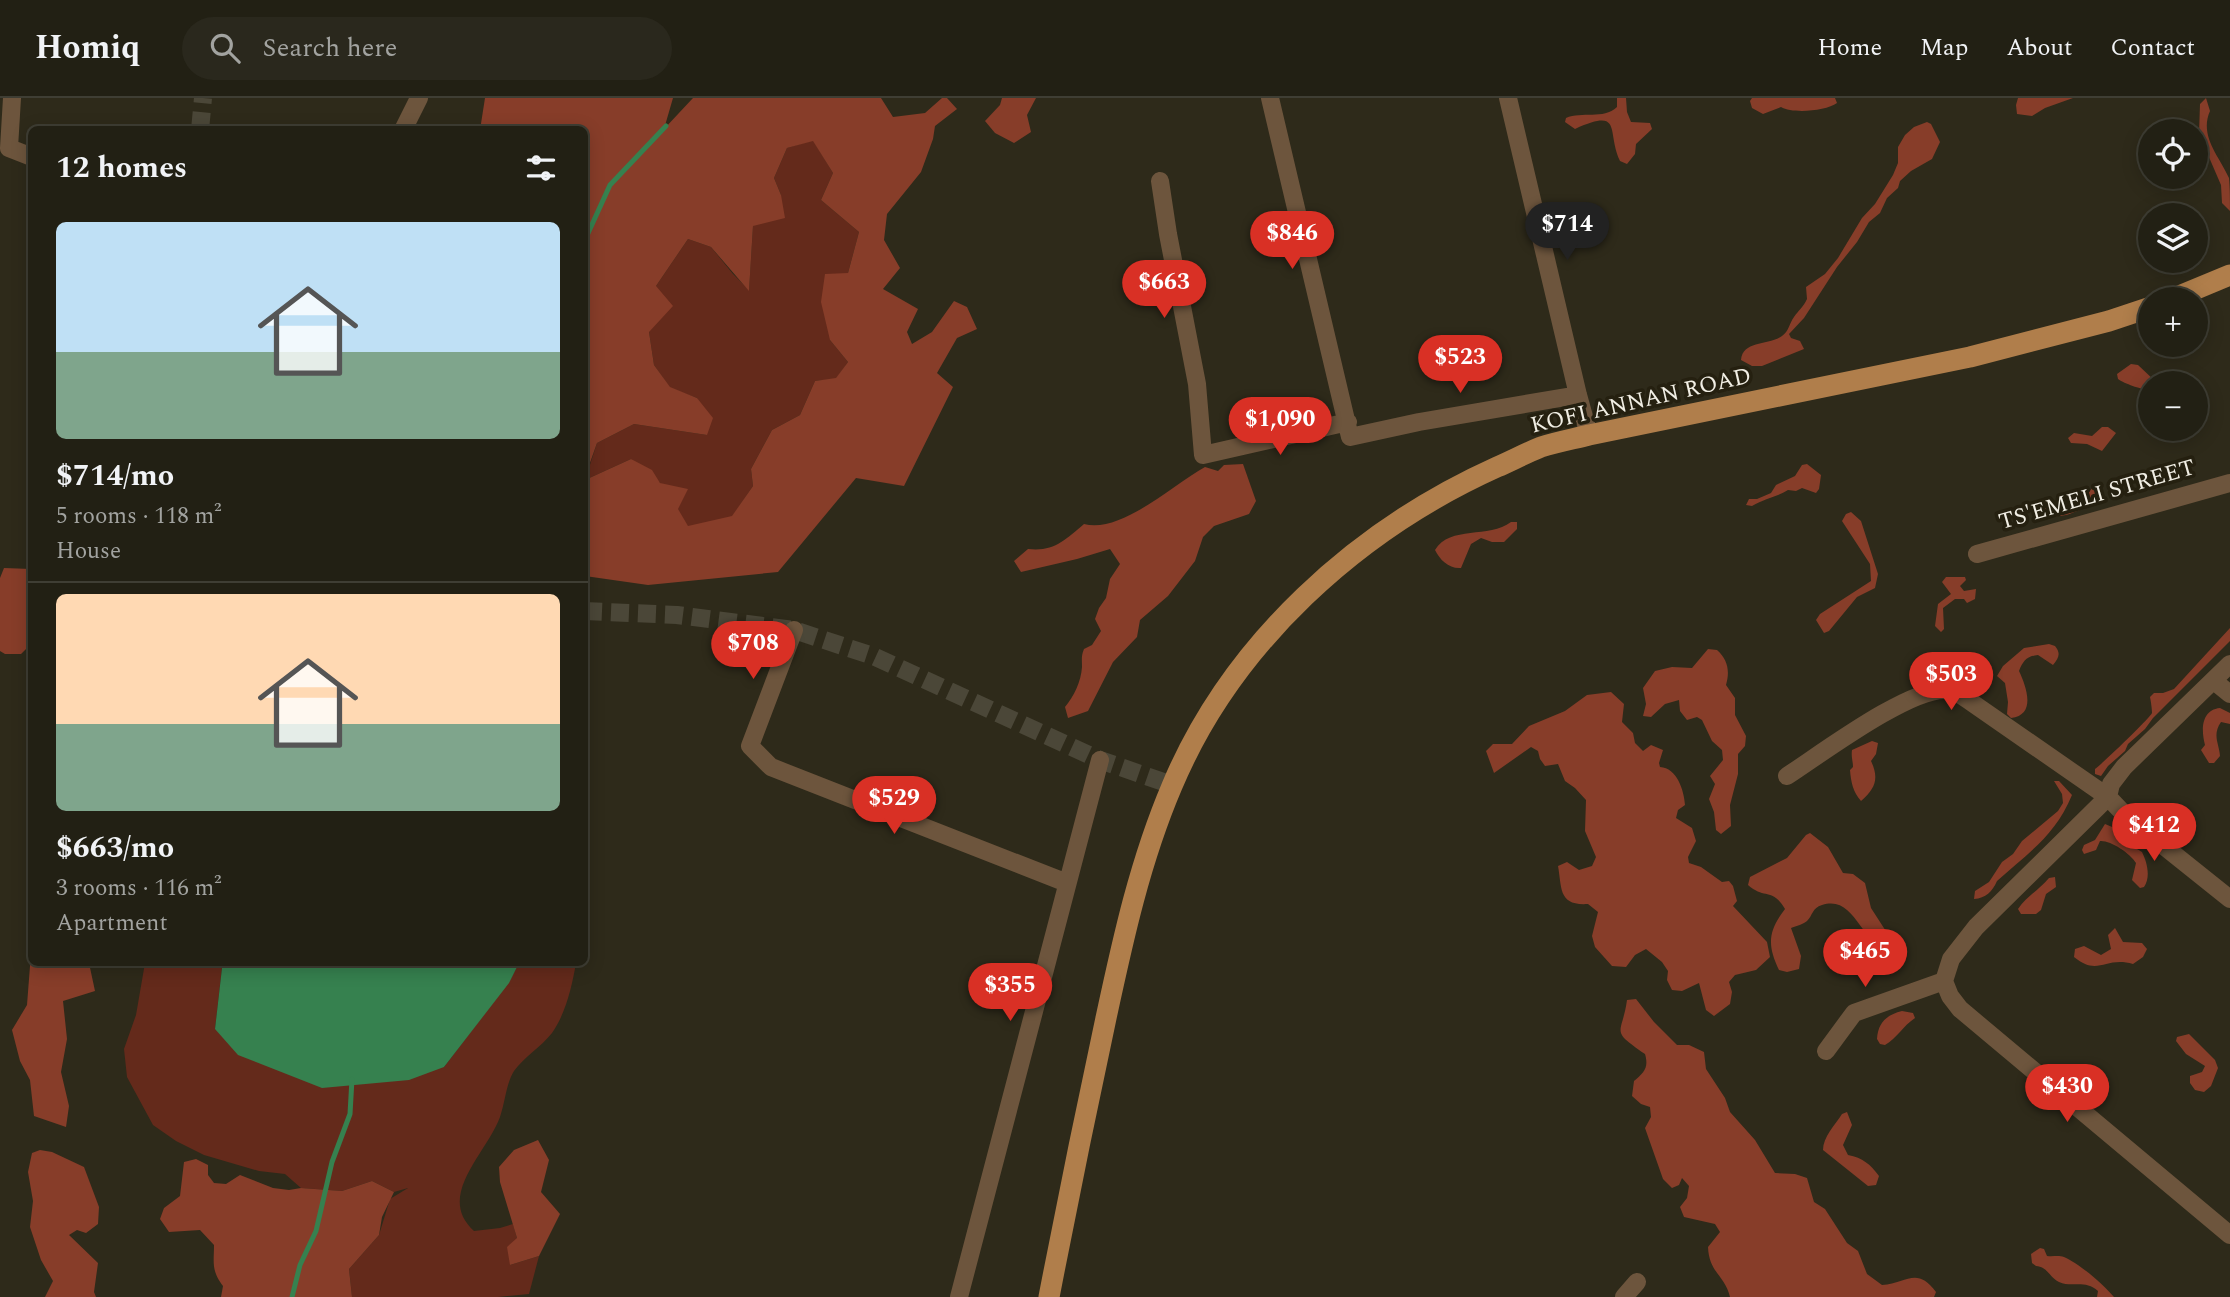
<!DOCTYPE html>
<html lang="en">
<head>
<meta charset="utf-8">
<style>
  body { margin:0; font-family:Spectral,serif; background:#2a281d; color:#f1f3f6; height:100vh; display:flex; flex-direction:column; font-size:26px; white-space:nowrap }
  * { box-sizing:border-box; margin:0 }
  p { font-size:23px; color:#a2a3a0 }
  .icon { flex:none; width:38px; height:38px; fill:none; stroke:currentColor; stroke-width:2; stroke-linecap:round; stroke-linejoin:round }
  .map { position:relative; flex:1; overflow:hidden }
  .details { position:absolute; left:28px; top:28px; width:560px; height:840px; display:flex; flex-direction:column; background:#222014; border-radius:10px; box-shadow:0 4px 18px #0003,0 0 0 2px #3f3e34 }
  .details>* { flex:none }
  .tools { position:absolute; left:2138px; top:21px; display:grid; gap:14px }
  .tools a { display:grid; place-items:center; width:70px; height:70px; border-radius:50%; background:#222014; box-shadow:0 4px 18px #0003,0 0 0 2px #3f3e34; font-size:35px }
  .price { position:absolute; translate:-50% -60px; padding:0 16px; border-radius:24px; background:#d93025; color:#fff; font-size:23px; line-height:46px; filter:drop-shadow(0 2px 4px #0008) }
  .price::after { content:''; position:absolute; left:50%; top:42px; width:21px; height:16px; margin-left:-10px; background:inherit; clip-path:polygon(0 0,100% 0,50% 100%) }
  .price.selected { background:#222; color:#fff }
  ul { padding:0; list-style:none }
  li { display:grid; align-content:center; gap:14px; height:371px; padding:0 28px }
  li+li { border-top:2px solid #3f3e34 }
  li span { display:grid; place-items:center; height:217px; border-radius:10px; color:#555 }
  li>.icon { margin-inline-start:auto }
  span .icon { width:126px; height:126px; fill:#fffc; stroke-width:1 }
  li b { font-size:30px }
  h2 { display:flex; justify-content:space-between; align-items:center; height:84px; padding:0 28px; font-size:30px }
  header { display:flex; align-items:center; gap:42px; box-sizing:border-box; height:98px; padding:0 35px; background:#222014; border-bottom:2px solid #3f3e34 }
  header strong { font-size:33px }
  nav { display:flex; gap:38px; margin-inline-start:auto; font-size:24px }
  .search { width:490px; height:63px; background:#2a281d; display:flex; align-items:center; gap:18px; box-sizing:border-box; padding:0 24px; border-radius:38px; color:#a2a3a0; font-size:26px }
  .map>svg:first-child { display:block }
  .green { fill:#642a1b }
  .forest { fill:#873d29 }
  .water { fill:#36814f }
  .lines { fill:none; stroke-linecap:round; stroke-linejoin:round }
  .stream { stroke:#36814f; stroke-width:5 }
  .street-tunnel { stroke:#4b4738; stroke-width:18; stroke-dasharray:18 9; stroke-linecap:butt }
  .street { stroke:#6d553d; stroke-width:18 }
  .primary { stroke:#b07e4b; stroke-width:21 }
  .labels { text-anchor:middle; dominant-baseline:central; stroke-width:7; stroke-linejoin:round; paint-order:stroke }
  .street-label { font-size:23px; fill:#f1eee4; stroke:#252010 }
</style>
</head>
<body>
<header>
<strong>Homiq</strong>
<div class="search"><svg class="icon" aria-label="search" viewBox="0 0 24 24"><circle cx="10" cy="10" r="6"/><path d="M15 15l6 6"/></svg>Search here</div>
<nav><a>Home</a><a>Map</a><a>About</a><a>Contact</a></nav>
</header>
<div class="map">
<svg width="2230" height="1199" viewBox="0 0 2230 1199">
  <rect width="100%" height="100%" fill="#2e2a1a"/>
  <!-- green -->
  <path class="green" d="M813,42L833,75L821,102L859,134L830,242L848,264L836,281L815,283L800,317L772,332L751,371L753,388L732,419L688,429L660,385L631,361L585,382L597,345L634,326L707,337L697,300L670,290L654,267L649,234L656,188L688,141L711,149L733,176L749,192L753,128L781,97L774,80L787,50Z
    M145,865H225L222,870L215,931L444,969L508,885L519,865H576C572,888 566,915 552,935C541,949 524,959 514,973C506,986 505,1005 500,1019C487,1055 435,1098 474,1133L500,1130L513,1126L517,1140L510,1167L539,1158L529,1196L498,1199H352L349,1171L379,1137L390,1101L408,1090L394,1094L372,1083L342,1093L301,1090L285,1076L259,1073L204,1057L176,1043L153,1027L127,979L124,951L136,917Z"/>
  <!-- forest -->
  <path class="forest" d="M485,0H673L664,31L693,0H881L893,19L925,15L942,0H947L957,11L935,28L933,41L921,74L887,116L884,142L900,170L883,191L918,211L907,234L912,246L932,234L954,203L967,209L977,231L957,240L937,275L953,289L904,388L856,380L778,474L648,487L585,478V382L631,361L652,372L660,385L688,391L678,411L688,428L732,418L753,388L751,371L772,332L800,317L815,283L836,280L848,264L830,242L821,204L825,176L848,175L859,134L821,102L833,75L813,43L787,50L774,80L781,97L785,120L753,128L749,193L711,149L688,141L656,188L673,208L649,234L654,267L670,289L697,300L713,320L707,337L634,326L597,345L585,379L584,32H480Z
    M1002,0H1036L1027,17L1031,34L1014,45L995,35L985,23L1000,7Z
    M1617,0H1626L1627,14L1631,24L1650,25L1652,31L1636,46L1635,56L1627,66L1620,63C1606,34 1624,9 1575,31L1565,24L1566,20C1582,13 1603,22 1617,9Z
    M1752,0H1835L1837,5C1826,13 1793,16 1781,9L1763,16L1752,10L1750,3Z
    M2018,0H2073L2045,10L2032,18L2017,16L2016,7Z
    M2206,0L2210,13C2199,38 2219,58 2229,80C2230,89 2230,104 2230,113L2222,105L2221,87L2199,36L2200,6Z
    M1927,24L1931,26L1940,44L1932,61L1911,73L1900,83L1898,90L1887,100L1880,115L1869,124L1857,144L1837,169L1804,220L1789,236L1791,240L1800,243L1804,251L1762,268H1752L1741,262C1743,242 1768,248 1782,238C1789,233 1789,226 1794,219C1798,213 1804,208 1807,201L1806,189L1825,176L1838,160L1862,120L1875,106L1893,77L1898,65V49L1905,37L1914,29Z
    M2131,266L2138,267L2155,283L2170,285H2151V297L2144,291C2140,291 2121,284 2118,281L2117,276Z
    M2102,329H2108L2116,335L2102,353L2087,346L2071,345L2068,340L2074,335L2092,338Z
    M1243,366L1256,403L1249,416L1214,428L1203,439L1195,463L1168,498L1140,522L1137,539L1113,564L1088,613L1068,620L1065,609C1074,598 1081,584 1082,569C1082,562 1081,558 1084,551L1092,547L1101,533L1095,521L1099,510L1106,500L1110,481L1120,466L1110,451L1077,461L1021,474L1014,463L1028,451C1054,454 1065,442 1084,426C1121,436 1174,386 1205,369L1218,373L1224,367Z
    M1807,366L1821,377L1819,391L1816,395L1802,390L1796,393L1788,392C1777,399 1765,400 1752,408L1746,407L1749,401H1757L1771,395L1776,387L1795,378L1802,367Z
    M2095,387L2101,389C2102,391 2103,398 2102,400C2100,404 2071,416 2066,417C2058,419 2045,418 2037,418L2036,414L2048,409L2059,410L2070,404L2083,401Z
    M1851,414L1861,423L1878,476L1875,490L1857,499L1829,533L1824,535L1816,522L1820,516L1871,483L1870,466L1842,423L1846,416Z
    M1511,424H1517V431L1504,444H1492L1481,440L1471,446L1461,470C1449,471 1440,462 1435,452C1450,427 1489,441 1511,424Z
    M4,470L31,471V546L21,556H5L0,553V480Z
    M1946,479H1965L1966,482L1960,488L1964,493L1976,491L1975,501L1967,505L1964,501H1955L1943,510L1944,531L1941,534L1935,528L1938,506L1951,496L1942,484Z
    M2230,530V543L2153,620L2145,631L2128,646L2125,653L2108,668L2101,678L2095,676V671C2102,666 2151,619 2152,615C2152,611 2151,604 2150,599L2154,595H2163L2174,591Z
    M2049,546L2055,548C2061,555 2059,560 2053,567L2038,557C2027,558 2023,563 2019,573C2026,588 2037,617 2011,620L2007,616L2008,604L2005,585L1997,578L2003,568L2024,550Z
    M1708,551L1717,552C1728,562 1730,573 1726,587L1735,600V617L1746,638L1745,648L1738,656V676L1730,707L1731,728L1721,736L1716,732L1714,714L1709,701L1715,686L1710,678L1723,662L1722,652L1712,643L1702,622L1697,619L1687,622L1680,613L1679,602L1665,606L1651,619L1643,618L1646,606L1643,590L1655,573L1672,569L1692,570Z
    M1611,594L1624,606L1622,624L1633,635L1635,645L1643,653L1651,647L1663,652L1659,665L1660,669C1677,670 1684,692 1685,707L1678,712L1676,720L1692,730L1696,743L1688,759L1689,765L1701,769L1722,784L1729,783L1733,788L1737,803L1733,808L1767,844L1770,859L1756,872L1735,877L1729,884L1732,894L1730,906L1714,918L1706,912L1699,885L1682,893L1672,892L1667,882L1668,873L1662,864L1646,851L1635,857L1626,869L1612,868L1595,849L1592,838L1598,814L1588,806C1558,808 1562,790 1558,768L1567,764L1579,772L1592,768L1596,759L1585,733L1586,702L1575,690L1565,683L1558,666L1545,668L1540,661L1538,653L1531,649L1494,675L1486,653L1493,646H1512L1529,628L1565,613L1587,597Z
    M2220,610L2230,615V626L2221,624C2212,637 2219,645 2220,658L2214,665H2209L2201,652L2205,647C2201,632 2201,612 2220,610Z
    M1872,643L1878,645L1876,656L1871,663C1879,680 1876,690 1861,703C1853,694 1851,684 1850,672L1853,669C1853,663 1851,659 1852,652Z
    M2054,683H2059L2072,697C2055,738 2028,755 1997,783C1992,794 1986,800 1974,801L1975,793L1989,784L2002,764L2013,756L2022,743L2058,713L2063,705L2062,696Z
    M2105,726L2117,731L2127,745L2142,754C2147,764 2151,779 2144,789L2140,790L2132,782L2136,765C2130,755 2110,742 2100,743L2096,752L2084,756L2082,752L2084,747L2095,742Z
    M1810,735L1828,749L1843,775L1853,776L1865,785L1871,810L1891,841L1889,849C1860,848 1856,796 1822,807C1812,810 1813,817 1807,823C1804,826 1796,828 1791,830L1801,858L1799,871L1787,874L1779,872C1767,847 1768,833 1785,811C1772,789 1765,802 1748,787L1750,779L1787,760L1806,737Z
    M2055,779L2056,789L2046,796L2041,812L2036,816H2021L2018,811C2027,798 2039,792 2049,780Z
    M2115,830L2123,844L2142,845L2147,851L2143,859L2133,866C2105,858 2098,879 2074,859L2075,851L2084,848L2101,857L2111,851L2108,837Z
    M31,855L32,864L89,865L95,893L63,903L67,941L61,974L69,1008L66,1029L34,1018L30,982L20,963L12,932L27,907Z
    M1636,901L1654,924L1677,947H1689L1704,954L1706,971L1725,1000L1730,1014L1755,1042L1775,1075L1795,1076L1807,1080L1814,1104L1825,1111L1847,1145L1858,1153L1867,1176L1882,1187C1907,1185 1917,1168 1936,1194L1934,1199H1730C1725,1177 1709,1175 1708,1149L1720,1134L1715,1126L1684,1119L1680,1109L1687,1100L1689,1088L1682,1080L1679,1087L1672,1090L1663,1081L1645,1030L1651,1019L1650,1009L1641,1006L1632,998L1634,983C1644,974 1649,970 1645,956C1609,931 1622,938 1627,902Z
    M1902,913L1913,915L1915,920C1903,928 1897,940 1885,947L1880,946L1877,941C1878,925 1886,917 1902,913Z
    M2189,936L2215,962L2218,970L2211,988L2204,994L2195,992L2190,985V978L2202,974L2205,968L2186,956L2176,943L2177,939Z
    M1847,1014L1852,1027L1843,1047L1848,1057C1863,1060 1870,1066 1879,1078L1876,1087L1868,1088L1823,1052C1823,1039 1835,1027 1842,1016Z
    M538,1042L549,1062L541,1094L560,1116L539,1158L510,1167L507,1149L517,1140L500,1084L499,1069L514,1052Z
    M40,1052L52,1054L84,1069L99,1109L98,1126L86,1135L77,1132L69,1137L98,1165L94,1194L96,1199H45L53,1183L41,1162L30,1129L33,1103L28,1074L32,1055Z
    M196,1061L208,1067V1077L214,1085L226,1086L240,1077L273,1090L289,1092L301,1090L342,1093L372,1083L394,1094L382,1119L379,1137L349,1171L352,1199H221L223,1188C211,1172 214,1165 214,1147L200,1132L169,1134L160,1121L164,1110L180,1098L184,1064Z
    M2040,1150L2044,1151L2047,1158C2053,1159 2058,1157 2064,1159C2080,1166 2103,1186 2114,1199H2097L2098,1193C2085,1181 2072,1190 2059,1184C2049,1179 2048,1169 2036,1168L2032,1165L2031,1156Z"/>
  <!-- water -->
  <path class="water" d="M225,865V864L519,865L509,885L444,969L409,982L322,990L238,957L215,931L222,870Z"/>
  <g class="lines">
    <!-- stream -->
    <path class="stream" d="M584,144L610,87L666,28
      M292,1199L300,1167L316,1133L332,1064L350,1016L352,981"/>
    <!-- street-tunnel -->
    <path class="street-tunnel" d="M200,32L203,0
      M584,513L677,517L794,532L873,558L1100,662L1172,687"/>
    <!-- street -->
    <path class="street" d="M12,0L9,50L32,59
      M1270,0L1350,339L1419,324L1578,297
      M1508,0L1578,297L1589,337
      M403,32L419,0
      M1160,83L1168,136L1197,286L1203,357L1348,324
      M1977,456L2230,385
      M794,532L750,648L771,669L1067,785
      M2214,583L2230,596
      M1787,678C1821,656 1910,589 1947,592C1955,592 1965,600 1971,604L2108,699L2125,717L2230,801
      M1944,883L1951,861L1976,829L2108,699L2111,686L2124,669L2230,566
      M1944,883L1950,898L1960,911L2230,1137
      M1826,953L1854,915L1944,883
      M959,1199L1100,662
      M1624,1199L1637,1184"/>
    <!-- primary -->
    <path class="primary" d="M2172,201L2230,177
      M1049,1199C1067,1106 1086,1013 1106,920C1123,841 1140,763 1172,688C1232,545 1357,432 1497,369C1511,363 1526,355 1541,349C1557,344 1573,341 1589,337L1970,259L2109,223L2151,209"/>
  </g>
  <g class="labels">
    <!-- street labels -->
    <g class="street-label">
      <text transform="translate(1641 303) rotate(-13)">KOFI ANNAN ROAD</text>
      <text transform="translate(2097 397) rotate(-16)">TS'EMELI STREET</text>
    </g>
  </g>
</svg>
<div class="tools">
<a><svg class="icon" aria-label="locate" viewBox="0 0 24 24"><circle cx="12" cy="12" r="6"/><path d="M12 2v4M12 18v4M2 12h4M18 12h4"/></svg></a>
<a><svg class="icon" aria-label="layers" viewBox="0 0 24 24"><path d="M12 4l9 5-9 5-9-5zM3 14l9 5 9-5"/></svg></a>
<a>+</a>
<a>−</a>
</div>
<b class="price selected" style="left:1567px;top:164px">$714</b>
<b class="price" style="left:1292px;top:173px">$846</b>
<b class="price" style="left:1164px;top:222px">$663</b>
<b class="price" style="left:1460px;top:297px">$523</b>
<b class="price" style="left:1280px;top:359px">$1,090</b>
<b class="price" style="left:753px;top:583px">$708</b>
<b class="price" style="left:1951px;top:614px">$503</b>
<b class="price" style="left:894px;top:738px">$529</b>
<b class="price" style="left:2154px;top:765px">$412</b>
<b class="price" style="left:1865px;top:891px">$465</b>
<b class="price" style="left:1010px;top:925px">$355</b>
<b class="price" style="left:2067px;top:1026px">$430</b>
<section class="details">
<h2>12 homes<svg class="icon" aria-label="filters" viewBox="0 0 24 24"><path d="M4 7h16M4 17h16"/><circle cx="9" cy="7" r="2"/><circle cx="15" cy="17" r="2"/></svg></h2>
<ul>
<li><span style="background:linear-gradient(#bfe0f5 60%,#7fa58c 0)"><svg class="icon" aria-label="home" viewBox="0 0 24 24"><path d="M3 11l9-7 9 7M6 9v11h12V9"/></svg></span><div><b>$714/mo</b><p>5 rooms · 118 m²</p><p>House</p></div></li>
<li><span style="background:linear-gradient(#ffd9b3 60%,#7fa58c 0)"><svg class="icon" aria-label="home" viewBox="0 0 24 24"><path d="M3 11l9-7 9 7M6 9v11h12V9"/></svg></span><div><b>$663/mo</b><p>3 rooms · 116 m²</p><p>Apartment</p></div></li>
</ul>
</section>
</div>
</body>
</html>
